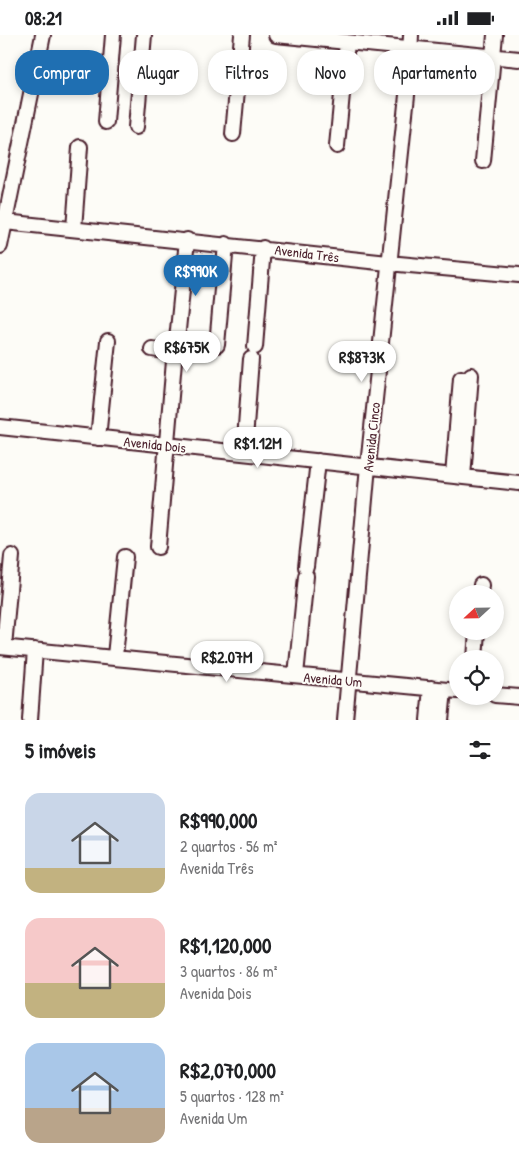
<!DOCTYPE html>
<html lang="pt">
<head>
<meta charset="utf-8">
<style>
  body { margin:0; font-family:"Patrick Hand",sans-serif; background:#f2f2f2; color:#202124; height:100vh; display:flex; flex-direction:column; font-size:19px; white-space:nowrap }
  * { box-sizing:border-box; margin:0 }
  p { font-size:16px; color:#757577 }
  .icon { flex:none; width:28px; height:28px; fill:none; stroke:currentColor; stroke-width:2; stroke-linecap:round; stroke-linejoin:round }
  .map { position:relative; height:685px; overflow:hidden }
  .sheet { display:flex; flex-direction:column; background:#fff; flex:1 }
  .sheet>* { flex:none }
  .banner { position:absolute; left:15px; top:15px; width:490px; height:45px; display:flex; gap:10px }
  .needle { width:32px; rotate:248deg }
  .tools { position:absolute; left:449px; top:550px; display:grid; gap:10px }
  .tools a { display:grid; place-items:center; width:55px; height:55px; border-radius:50%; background:#fff; box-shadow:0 2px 8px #0003; font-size:25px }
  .price { position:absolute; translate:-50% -42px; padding:0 11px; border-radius:18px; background:#fff; color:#222; font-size:16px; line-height:32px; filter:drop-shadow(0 1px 2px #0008) }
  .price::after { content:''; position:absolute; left:50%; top:30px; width:15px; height:11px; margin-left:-8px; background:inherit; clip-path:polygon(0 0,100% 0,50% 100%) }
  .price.on { background:#1f6fb2; color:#fff }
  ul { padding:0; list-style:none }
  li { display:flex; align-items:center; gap:15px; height:125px; padding:0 25px }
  li span { display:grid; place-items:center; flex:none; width:140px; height:100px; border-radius:15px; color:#555 }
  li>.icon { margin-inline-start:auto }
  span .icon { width:60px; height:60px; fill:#fffc; stroke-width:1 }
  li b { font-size:21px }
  h2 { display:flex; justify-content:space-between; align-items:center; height:60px; padding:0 25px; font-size:21px }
  .chip { padding:0 18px; border-radius:20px; background:#fff; box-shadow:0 2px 8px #0003; font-size:18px; line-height:45px }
  .chip.on { background:#1f6fb2; color:#fff }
  .status { display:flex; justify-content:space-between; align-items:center; height:35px; padding:0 25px; background:#fff; direction:ltr }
  .status svg { height:14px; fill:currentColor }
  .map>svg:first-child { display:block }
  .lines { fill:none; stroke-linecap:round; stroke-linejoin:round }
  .minor-casing { stroke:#4a1f2b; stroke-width:18 }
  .minor { stroke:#fdfcf7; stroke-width:14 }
  .labels { text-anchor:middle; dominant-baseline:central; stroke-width:4; stroke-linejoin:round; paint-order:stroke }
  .street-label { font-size:14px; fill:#4a1f2b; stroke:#fdfcf7 }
</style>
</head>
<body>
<div class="status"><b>08:21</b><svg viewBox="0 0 49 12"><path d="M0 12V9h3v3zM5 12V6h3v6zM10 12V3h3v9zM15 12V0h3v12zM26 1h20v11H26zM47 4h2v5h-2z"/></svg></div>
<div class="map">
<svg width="519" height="685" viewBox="0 0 519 685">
  <rect width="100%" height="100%" fill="#fdfcf7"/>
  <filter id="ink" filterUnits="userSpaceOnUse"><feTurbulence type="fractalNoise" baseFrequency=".02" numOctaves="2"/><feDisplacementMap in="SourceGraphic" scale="10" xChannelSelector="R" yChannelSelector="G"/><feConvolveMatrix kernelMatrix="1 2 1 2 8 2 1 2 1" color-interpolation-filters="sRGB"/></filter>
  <g filter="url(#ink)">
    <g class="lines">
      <defs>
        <path id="minor" d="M276,0L519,24
          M106,87L113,0
          M136,92L144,0
          M233,99L242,0
          M337,111L347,7
          M483,126L495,0
          M5,187L388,228L519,240
          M74,194L80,112
          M0,211L43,0
          M177,305L187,205
          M217,310L226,209
          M255,312L263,213
          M152,314L169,317L174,322V326L158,512
          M0,392L519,448
          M98,403L108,306
          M244,418L251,324
          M453,441L461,343
          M463,442L471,340
          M306,532L318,426
          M480,559L481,550
          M0,612L458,656
          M4,612L12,521
          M115,621L125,522
          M475,624L477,596
          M296,640L306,541
          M495,660L519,662
          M30,685L35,615
          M345,685L368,431L409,41L411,0
          M428,685L431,653
          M441,685L444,655"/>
      </defs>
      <!-- minor casing -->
      <use href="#minor" class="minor-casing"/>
      <!-- minor -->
      <use href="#minor" class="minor"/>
    </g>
  </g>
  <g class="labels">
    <!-- street labels -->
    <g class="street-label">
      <text transform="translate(307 218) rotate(7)">Avenida Três</text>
      <text transform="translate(371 402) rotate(-84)">Avenida Cinco</text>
      <text transform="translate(155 409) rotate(6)">Avenida Dois</text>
      <text transform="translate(333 644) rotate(5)">Avenida Um</text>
    </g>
  </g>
</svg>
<div class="tools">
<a><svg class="needle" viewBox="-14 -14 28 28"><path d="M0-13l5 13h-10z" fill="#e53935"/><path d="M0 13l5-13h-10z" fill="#757577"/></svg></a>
<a><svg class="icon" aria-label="locate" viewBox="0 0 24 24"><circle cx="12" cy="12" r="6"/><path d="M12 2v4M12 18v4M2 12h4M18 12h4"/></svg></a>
</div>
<b class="price on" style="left:196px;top:262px">R$990K</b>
<b class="price" style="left:187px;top:338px">R$675K</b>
<b class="price" style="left:362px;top:348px">R$873K</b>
<b class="price" style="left:258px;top:434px">R$1.12M</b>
<b class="price" style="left:227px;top:648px">R$2.07M</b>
<div class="banner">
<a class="chip on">Comprar</a>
<a class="chip">Alugar</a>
<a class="chip">Filtros</a>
<a class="chip">Novo</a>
<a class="chip">Apartamento</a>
</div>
</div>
<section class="sheet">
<h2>5 imóveis<svg class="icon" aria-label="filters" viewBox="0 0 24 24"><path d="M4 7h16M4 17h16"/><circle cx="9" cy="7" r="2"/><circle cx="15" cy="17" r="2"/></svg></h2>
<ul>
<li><span style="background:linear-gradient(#c9d6e8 75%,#c2b280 0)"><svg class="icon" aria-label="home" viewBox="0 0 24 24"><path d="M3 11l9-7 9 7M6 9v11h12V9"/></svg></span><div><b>R$990,000</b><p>2 quartos · 56 m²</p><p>Avenida Três</p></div></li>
<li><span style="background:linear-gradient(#f6c9c9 65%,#c2b280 0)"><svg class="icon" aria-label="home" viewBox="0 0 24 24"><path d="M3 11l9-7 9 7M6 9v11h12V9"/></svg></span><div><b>R$1,120,000</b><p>3 quartos · 86 m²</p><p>Avenida Dois</p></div></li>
<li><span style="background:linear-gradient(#a9c7e8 65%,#b9a48a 0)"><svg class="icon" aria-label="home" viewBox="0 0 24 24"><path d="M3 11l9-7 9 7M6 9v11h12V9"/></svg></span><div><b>R$2,070,000</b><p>5 quartos · 128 m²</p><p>Avenida Um</p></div></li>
</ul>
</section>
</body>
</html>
